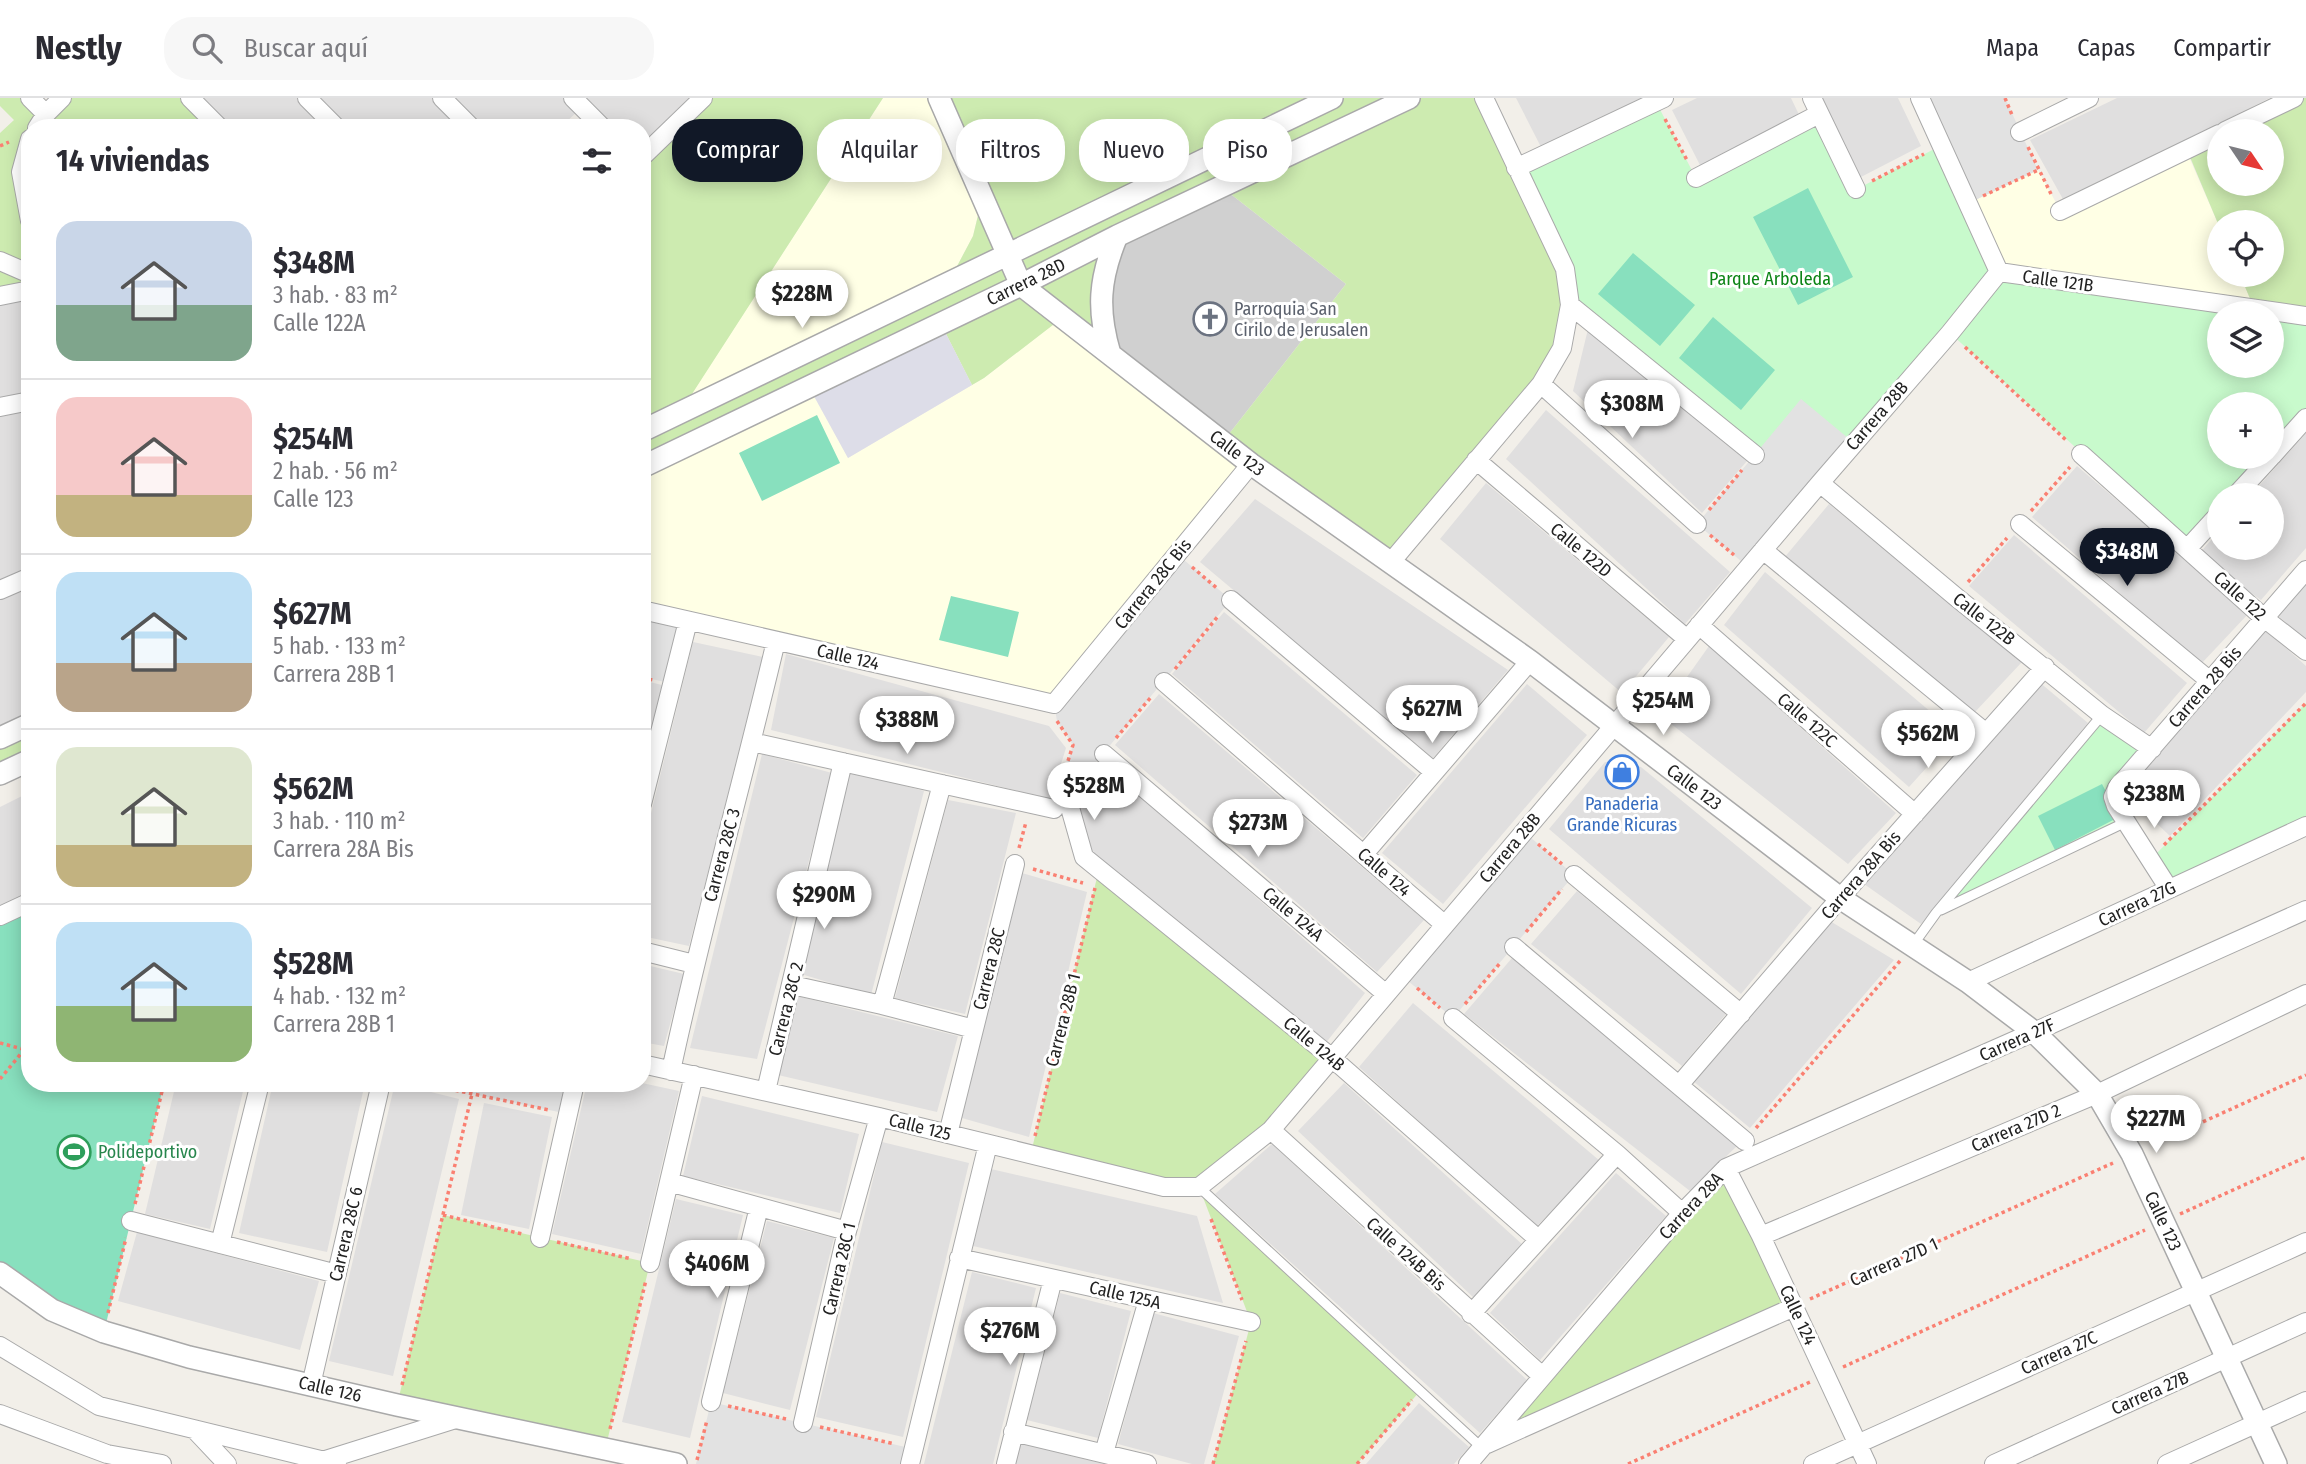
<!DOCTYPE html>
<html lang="es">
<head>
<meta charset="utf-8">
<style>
  body { margin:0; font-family:"Fira Sans Condensed",sans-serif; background:#f7f7f7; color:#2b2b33; height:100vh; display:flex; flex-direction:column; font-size:26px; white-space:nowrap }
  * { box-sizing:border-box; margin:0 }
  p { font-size:23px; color:#7c7c81 }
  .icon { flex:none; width:38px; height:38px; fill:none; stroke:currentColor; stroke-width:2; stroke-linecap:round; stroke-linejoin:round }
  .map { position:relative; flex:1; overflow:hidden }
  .panel { position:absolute; left:21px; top:21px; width:630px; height:973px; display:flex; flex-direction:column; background:#fff; border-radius:28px; box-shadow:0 4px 18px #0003 }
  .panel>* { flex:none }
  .top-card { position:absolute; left:672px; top:21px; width:665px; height:63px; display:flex; gap:14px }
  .needle { width:46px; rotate:125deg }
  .controls { position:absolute; left:2207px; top:21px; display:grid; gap:14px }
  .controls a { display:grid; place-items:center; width:77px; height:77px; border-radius:50%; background:#fff; box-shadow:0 4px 18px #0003; font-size:35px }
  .price { position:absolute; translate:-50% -60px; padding:0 16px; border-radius:24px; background:#fff; color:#222; font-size:23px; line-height:46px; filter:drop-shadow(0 2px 4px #0008) }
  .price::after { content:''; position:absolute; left:50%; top:42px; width:21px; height:16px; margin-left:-10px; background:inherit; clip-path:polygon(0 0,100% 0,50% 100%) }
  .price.on { background:#111827; color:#fff }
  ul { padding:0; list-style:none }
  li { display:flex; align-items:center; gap:21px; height:175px; padding:0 35px }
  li+li { border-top:2px solid #e1e1e2 }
  li span { display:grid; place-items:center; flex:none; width:196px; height:140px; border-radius:21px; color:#555 }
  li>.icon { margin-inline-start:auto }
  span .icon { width:84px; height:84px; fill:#fffc; stroke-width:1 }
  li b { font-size:30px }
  h2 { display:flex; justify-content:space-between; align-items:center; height:84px; padding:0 35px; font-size:30px }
  .tag { padding:0 24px; border-radius:28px; background:#fff; box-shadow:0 4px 18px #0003; font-size:24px; line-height:63px }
  .tag.on { background:#111827; color:#fff }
  header { display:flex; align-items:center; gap:42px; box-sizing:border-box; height:98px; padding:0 35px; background:#fff; border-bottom:2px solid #e1e1e2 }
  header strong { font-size:33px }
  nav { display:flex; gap:38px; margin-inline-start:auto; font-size:24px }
  .search { width:490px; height:63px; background:#f7f7f7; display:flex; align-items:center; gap:18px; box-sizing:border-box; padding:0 24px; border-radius:28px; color:#7c7c81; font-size:26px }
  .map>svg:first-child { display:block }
  .residential { fill:#e0dfdf }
  .education { fill:#ffffe5 }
  .religious { fill:#d0d0d0 }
  .grass { fill:#cdebb0 }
  .park { fill:#c8facc; fill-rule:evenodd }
  .pitch { fill:#88e0be }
  .parking { fill:#e2e2e2 }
  .plaza { fill:#dddde8 }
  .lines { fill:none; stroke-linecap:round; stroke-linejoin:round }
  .service-casing { stroke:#a9a9a9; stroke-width:11 }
  .minor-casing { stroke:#a9a9a9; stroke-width:20 }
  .tertiary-casing { stroke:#a9a9a9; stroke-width:24 }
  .path { stroke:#fa8072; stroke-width:3.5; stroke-dasharray:3.5 3.5; stroke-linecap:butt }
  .service { stroke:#fff; stroke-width:9 }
  .minor { stroke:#fff; stroke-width:18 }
  .tertiary { stroke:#fff; stroke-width:21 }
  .labels { text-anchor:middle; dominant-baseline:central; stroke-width:6; stroke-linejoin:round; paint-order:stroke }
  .park-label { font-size:18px; fill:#0c8416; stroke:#fff }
  .street-label { font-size:18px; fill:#222; stroke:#fff }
  .worship-label { font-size:18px; fill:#5b616d; stroke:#fff; text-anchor:start }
  .shop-label { font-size:18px; fill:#366cbe; stroke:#fff }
  .leisure-label { font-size:18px; fill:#27864d; stroke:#fff; text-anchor:start }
</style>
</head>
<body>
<header>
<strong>Nestly</strong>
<div class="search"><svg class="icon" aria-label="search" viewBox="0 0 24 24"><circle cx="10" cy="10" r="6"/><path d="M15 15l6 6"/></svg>Buscar aquí</div>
<nav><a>Mapa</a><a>Capas</a><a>Compartir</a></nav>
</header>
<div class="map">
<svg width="2306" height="1366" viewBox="0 0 2306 1366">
  <rect width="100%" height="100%" fill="#f2efe9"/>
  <!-- residential -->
  <path class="residential" d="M190,0H703L642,59V30H603L582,9L560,30H220Z
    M1516,0H1642L1542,51Z
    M1697,0H1791L1802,23L1703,73L1672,12Z
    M1820,0H1898L1921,48L1859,80Z
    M2117,0H2270L2064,103L2030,42Z
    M30,192V626L0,640V198Z
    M1589,227L1747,363L1702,415L1573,293Z
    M1546,312L1730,474L1685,526L1506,361Z
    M2306,335V450L2261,502L2198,457L2219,433V450H2272V397H2251Z
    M2077,368L2249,515L2201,566L2032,419Z
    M1486,385L1669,539L1622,595L1440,441Z
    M1255,401L1508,572L1433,660L1200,464Z
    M1829,406L2022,564L1975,614L1784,460Z
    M2014,437L2187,585L2144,635L1969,488Z
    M1765,474L1957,636L1909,689L1724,527Z
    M2306,484V542L2277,517Z
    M1224,514L1417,677L1363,740L1172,576Z
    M2266,532L2306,568V594L2170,738L2122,693Z
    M693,544L763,559L689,848L642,838V752Z
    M1709,548L1896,715L1848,766L1660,617Z
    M786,556L1049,628L1066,650L1050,701L771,632Z
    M642,582L662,587L642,669Z
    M2038,583L2088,625L1921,826L1864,786Z
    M1527,586L1587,637L1443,806L1382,755Z
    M1159,596L1424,822L1377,874L1115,647Z
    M762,656L832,675L757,961L690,950Z
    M1100,662L1365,895L1325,946L1089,755L1075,697Z
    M1605,664L1641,669L1812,810L1741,896L1549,731Z
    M850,673L924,693L871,897L801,876Z
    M30,694V794L0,809V709Z
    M948,702L1016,715L965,916L895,900Z
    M1022,775L1087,794L1029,1039L962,1020Z
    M1577,793L1726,916L1682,968L1531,846Z
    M1830,823L1894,862L1750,1030L1693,983Z
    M1512,860L1737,1048L1690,1093L1464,916Z
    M642,866L684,876L664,948L642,944Z
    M797,898L958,938L937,1014L778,977Z
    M1413,905L1600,1063L1536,1129L1359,969Z
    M176,985H245L210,1131L145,1116Z
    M273,985H365L327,1154L239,1135Z
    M395,985L459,1001L393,1278L329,1263Z
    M587,985H642L679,993L641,1156L552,1136Z
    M1344,985L1523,1147L1474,1200L1298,1033Z
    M702,998L859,1036L840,1115L683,1078Z
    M484,1005L552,1019L529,1131L461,1117Z
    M882,1044L969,1065L903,1339L816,1319Z
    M1272,1046L1527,1282L1480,1335L1215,1096Z
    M991,1071L1197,1118L1223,1205L973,1148Z
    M1616,1075L1666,1118L1540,1262L1490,1215Z
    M676,1101L743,1117L690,1340L622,1324Z
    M767,1123L834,1140L790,1312L723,1295Z
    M137,1134L319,1183L300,1252L118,1203Z
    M972,1174L1036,1190L993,1366H924Z
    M1060,1195L1131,1213L1098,1340L1027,1322Z
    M1153,1215L1239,1238L1204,1366H1192L1118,1346Z
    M1419,1305L1469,1349L1454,1366H1366Z
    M1021,1345L1104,1366H1015Z"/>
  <!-- education -->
  <path class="education" d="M883,0H939L982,100L973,138L955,172L680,314Z
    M2186,52L2219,128V177H2240L2254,210L1999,174L1969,105L2038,72L2060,112Z
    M1063,219L1251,366L1054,606L642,512V369L809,289L848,360L984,280Z"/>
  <!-- religious -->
  <path class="religious" d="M1223,90L1346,186L1222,345L1110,256L1104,233L1117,138Z"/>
  <!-- grass -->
  <path class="grass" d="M0,0H30L46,16L62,0H190L220,30H30V192L0,198V35L14,22L0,8Z
    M703,0H883L681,313L955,172L973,138L982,101L939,0H1484L1565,171L1562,250L1391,464L1222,345L1346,186L1223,90L1117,138L1107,161L1110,256L1062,220L984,280L972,287L941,226L642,369V59Z
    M2294,0H2306V218L2254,210L2240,177H2272V124H2219V128L2187,52L2219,36V86H2272V33H2225Z
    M30,626V662L0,676V640Z
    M1099,771L1332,960L1271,1032L1199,1089L1420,1293L1357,1366H1213L1251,1224L1199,1089L1031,1055Z
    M1726,1070L1794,1209L1481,1349Z
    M443,1117L650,1165L605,1352L397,1307Z"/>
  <!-- park -->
  <path class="park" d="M1656,4L1696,80L1819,16L1857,91L1942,47L1999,174L2306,218V320L2272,358V306H2219V359H2271L2236,397H2219V416L2187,451L1950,235L1854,345L1755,357L1570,207L1516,70ZM2219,215H2272V268H2219Z
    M2306,605V728L2169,791L2151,761Z
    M2102,617L2152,651L2117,690L2126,724L1936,815Z"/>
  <!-- pitch -->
  <path class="pitch" d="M1808,90L1853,179L1798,207L1753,119Z
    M1633,155L1695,207L1660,248L1598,196Z
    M1713,219L1775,272L1741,312L1679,260Z
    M817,317L840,365L762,403L739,355Z
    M951,498L1019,514L1008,559L939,542Z
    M2102,686L2119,719L2055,752L2038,718Z
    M30,804V985H164L104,1234L0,1175V818Z"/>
  <!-- parking -->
  <path class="parking" d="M1920,0H2005L2038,72L1969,105Z
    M1801,301L1854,345L1748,469L1697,426Z
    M1177,456L1231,502L1067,699L1058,695L1073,647L1057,623L1054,606Z
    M642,514L686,524L670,585L642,579Z
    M1523,733L1574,777L1453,920L1402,878Z
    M421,985H575L568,1016Z
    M711,1304L914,1351L910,1366H696Z"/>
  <!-- plaza -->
  <path class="plaza" d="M941,226L972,287L848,360L809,289Z"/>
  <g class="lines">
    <defs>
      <path id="service" d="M1941,812L2126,724
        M1913,847L1936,815L2102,617
        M1199,1089L1481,1349"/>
      <path id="minor" d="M30,0L46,16
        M190,0L220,30
        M307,0L337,30
        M442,0L472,30
        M573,0L603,30
        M1812,0L1856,91
        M1920,0L1999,174
        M37,30L46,16L62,0
        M2225,33L2294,0
        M2020,34L2089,0
        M30,41L21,74L30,123
        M642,59L703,0
        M1516,70L1664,0
        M1696,80L1819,16
        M2060,113L2219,36
        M0,163L30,176
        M1999,174L2306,218
        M0,198L30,192
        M1570,207L1755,357
        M1541,286L1697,426
        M0,309L30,303
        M2081,356L2264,520L2306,553
        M2272,358L2306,320
        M1476,362L1687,541
        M1820,385L1956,499L2102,617L2152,651
        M2236,397L2271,359
        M2020,426L2210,583
        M2187,451L2219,416
        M1763,452L1986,635
        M1391,464L1541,286L1562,250L1570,207L1565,171L1484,0
        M0,492L30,479
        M1231,502L1434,674
        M642,512L1054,606L1251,366
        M1699,527L1915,716
        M1164,584L1445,827
        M752,644L1054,711
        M1104,656L1386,896
        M1067,699L1084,759L1332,960L1538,1141
        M642,706L688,523
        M1364,756L1530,563
        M1574,777L1741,916
        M2169,791L2116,708L2113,699L2117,690L2306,472
        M0,818L30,804
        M1514,849L1745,1043
        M642,853L694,866
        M1968,884L2306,728
        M792,887L882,907L974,931
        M882,907L942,686
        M1453,920L1617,1056L1682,1115
        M642,966L879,1019L1164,1089H1199L1271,1032L1820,385L1950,235L1999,174
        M671,973C702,828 742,686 776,543
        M1680,986L1840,800L2045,569
        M766,993L843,664
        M1271,1032L1542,1278
        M948,1036L1015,766
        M1726,1070L1761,1138L1867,1366
        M669,1084L847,1133
        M131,1123L337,1176
        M1761,1138L2097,996L2306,896
        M540,1140L575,985
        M220,1146L260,985
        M959,1160L1251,1224
        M650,1165L694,977
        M1471,1216L1617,1056
        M0,1248L99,1308L337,1366
        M311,1287L381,985
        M711,1304L759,1109
        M0,1316L107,1356L162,1366
        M803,1325L847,1133L879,1019
        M194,1331L227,1366
        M1013,1334L1147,1366
        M1487,1346L1794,1209
        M1104,1355L1148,1202
        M322,1363L459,1320
        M910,1366L988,1046
        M1006,1366L1053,1181
        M1468,1366L1682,1115L1726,1070L2034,934L2306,812
        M1813,1366L2306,1144
        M1994,1366L2306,1224
        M2167,1366L2306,1303"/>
      <path id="tertiary" d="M939,0L1021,187L1251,366L1530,563L1840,800L1968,884L2034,934L2097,996L2132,1056L2276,1366
        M1110,256C1097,212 1099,181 1117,138
        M642,333L1332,0
        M642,369L1021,187L1117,138L1409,0
        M0,640L30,626
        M0,676L30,662
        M0,1175L52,1212L104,1234L189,1259L397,1307L676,1366"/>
    </defs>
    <!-- service casing -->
    <use href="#service" class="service-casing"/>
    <!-- minor casing -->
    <use href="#minor" class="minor-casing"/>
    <!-- tertiary casing -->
    <use href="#tertiary" class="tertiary-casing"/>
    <!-- path -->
    <path class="path" d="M2005,0L2012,17
      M1665,21L1688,64
      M560,30L568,22
      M0,48L9,44
      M2028,49L2051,96
      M1872,83L1924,56
      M1983,98L2038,72
      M1965,249L2067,343
      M1709,412L1742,372
      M2031,413L2070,369
      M1710,437L1734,457
      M1192,469L1218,491
      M1968,484L2007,440
      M1175,571L1219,517
      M642,580L653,582
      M1057,623L1073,647L1062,682
      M1116,640L1152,598
      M1078,686L1091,670
      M1538,746L1562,766
      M2164,747L2306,605
      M1019,750L1026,724
      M1033,771L1083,785
      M1526,834L1562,791
      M1417,890L1440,910
      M1465,906L1501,864
      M0,945L30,953
      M0,981L24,952
      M421,985L549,1012
      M1756,1030L1900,863
      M1035,1038L1095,790
      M2152,1047L2306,977
      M135,1106L164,985
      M2180,1116L2306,1059
      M443,1117L522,1136
      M1211,1121L1242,1202
      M557,1144L632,1161
      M1810,1201L2113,1065
      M108,1215L126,1140
      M1843,1269L2145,1132
      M402,1287L472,996
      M728,1308L786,1321
      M820,1329L895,1346
      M610,1331L646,1182
      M697,1362L707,1322
      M1213,1366L1246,1243
      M1357,1366L1412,1302
      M1628,1366L1810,1284"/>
    <!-- service -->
    <use href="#service" class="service"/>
    <!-- minor -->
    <use href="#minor" class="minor"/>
    <!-- tertiary -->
    <use href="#tertiary" class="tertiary"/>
  </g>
  <!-- icons -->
  <defs>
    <symbol id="church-ring" viewBox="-11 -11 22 22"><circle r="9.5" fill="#fff" stroke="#6b7280" stroke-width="1.5"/><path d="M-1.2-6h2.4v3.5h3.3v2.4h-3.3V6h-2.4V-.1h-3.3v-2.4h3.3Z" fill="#6b7280"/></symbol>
    <symbol id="shop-ring" viewBox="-11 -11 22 22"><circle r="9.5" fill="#fff" stroke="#3f7fe0" stroke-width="1.5"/><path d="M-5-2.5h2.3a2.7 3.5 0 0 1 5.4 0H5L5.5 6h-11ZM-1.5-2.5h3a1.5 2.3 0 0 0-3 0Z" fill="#3f7fe0"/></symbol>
    <symbol id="stadium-ring" viewBox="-11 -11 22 22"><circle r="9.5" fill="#fff" stroke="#2e9e5b" stroke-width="1.5"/><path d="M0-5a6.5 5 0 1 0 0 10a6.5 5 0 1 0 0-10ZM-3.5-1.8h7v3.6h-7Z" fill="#2e9e5b"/></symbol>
  </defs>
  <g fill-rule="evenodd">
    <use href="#church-ring" x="1191" y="202" width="38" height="38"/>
    <use href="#shop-ring" x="1603" y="655" width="38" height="38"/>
    <use href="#stadium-ring" x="55" y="1035" width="38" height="38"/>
  </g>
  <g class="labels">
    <!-- park labels -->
    <g class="park-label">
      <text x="1770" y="181">Parque Arboleda</text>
    </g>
    <!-- street labels -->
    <g class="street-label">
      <text transform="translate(2058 183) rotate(8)">Calle 121B</text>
      <text transform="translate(1026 184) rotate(-26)">Carrera 28D</text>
      <text transform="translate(1877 318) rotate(-49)">Carrera 28B</text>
      <text transform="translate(1237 355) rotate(37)">Calle 123</text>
      <text transform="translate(1581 452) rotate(40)">Calle 122D</text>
      <text transform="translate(1153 486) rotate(-51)">Carrera 28C Bis</text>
      <text transform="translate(2240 498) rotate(42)">Calle 122</text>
      <text transform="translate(1984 521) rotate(38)">Calle 122B</text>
      <text transform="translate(848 559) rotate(13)">Calle 124</text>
      <text transform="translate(2205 589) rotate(-49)">Carrera 28 Bis</text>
      <text transform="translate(1807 622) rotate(41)">Calle 122C</text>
      <text transform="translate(1694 689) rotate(37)">Calle 123</text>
      <text transform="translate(1510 750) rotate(-50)">Carrera 28B</text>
      <text transform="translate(722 757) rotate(-75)">Carrera 28C 3</text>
      <text transform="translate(1384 774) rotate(41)">Calle 124</text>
      <text transform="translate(1861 777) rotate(-49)">Carrera 28A Bis</text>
      <text transform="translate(2137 806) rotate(-25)">Carrera 27G</text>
      <text transform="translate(1293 816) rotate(40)">Calle 124A</text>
      <text transform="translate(989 871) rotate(-76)">Carrera 28C</text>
      <text transform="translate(786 911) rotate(-76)">Carrera 28C 2</text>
      <text transform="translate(1063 922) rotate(-76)">Carrera 28B 1</text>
      <text transform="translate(2017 942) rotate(-24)">Carrera 27F</text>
      <text transform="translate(1314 946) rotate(40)">Calle 124B</text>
      <text transform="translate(920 1029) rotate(14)">Calle 125</text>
      <text transform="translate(2016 1030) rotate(-23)">Carrera 27D 2</text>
      <text transform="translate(1691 1108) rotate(-47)">Carrera 28A</text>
      <text transform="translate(2163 1123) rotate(65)">Calle 123</text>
      <text transform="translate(346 1136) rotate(-77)">Carrera 28C 6</text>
      <text transform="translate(1406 1156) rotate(42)">Calle 124B Bis</text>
      <text transform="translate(1894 1164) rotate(-24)">Carrera 27D 1</text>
      <text transform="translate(839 1171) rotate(-77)">Carrera 28C 1</text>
      <text transform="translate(1125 1197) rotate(13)">Calle 125A</text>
      <text transform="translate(1798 1217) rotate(65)">Calle 124</text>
      <text transform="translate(2059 1255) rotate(-24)">Carrera 27C</text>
      <text transform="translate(330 1291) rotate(13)">Calle 126</text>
      <text transform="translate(2150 1295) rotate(-24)">Carrera 27B</text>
    </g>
    <!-- worship labels -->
    <g class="worship-label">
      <text x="1234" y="211">Parroquia San<tspan x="1234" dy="21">Cirilo de Jerusalen</tspan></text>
    </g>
    <!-- shop labels -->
    <g class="shop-label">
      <text x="1622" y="706">Panaderia<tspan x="1622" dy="21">Grande Ricuras</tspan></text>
    </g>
    <!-- leisure labels -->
    <g class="leisure-label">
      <text x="98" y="1054">Polideportivo</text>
    </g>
  </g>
</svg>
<div class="controls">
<a><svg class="needle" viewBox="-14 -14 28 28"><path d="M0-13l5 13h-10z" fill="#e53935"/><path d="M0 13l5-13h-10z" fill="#7c7c81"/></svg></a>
<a><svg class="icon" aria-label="locate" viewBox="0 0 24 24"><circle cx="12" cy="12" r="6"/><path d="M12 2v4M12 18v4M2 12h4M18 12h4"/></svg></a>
<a><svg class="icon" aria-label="layers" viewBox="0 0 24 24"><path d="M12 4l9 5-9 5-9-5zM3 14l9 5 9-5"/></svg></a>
<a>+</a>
<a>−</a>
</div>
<b class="price" style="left:802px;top:232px">$228M</b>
<b class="price" style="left:1632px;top:342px">$308M</b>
<b class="price on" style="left:2127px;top:490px">$348M</b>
<b class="price" style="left:1663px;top:639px">$254M</b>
<b class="price" style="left:1432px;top:647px">$627M</b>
<b class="price" style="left:907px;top:658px">$388M</b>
<b class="price" style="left:1928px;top:672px">$562M</b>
<b class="price" style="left:1094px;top:724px">$528M</b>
<b class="price" style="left:2154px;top:732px">$238M</b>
<b class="price" style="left:1258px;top:761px">$273M</b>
<b class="price" style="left:824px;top:833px">$290M</b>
<b class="price" style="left:2156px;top:1057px">$227M</b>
<b class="price" style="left:717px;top:1202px">$406M</b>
<b class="price" style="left:1010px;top:1269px">$276M</b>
<div class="top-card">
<a class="tag on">Comprar</a>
<a class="tag">Alquilar</a>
<a class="tag">Filtros</a>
<a class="tag">Nuevo</a>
<a class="tag">Piso</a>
</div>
<section class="panel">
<h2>14 viviendas<svg class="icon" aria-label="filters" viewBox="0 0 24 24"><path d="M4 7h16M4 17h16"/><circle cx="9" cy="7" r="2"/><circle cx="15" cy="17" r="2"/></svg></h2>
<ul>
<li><span style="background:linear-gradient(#c9d6e8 60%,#7fa58c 0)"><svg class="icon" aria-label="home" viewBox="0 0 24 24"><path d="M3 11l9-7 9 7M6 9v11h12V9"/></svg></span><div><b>$348M</b><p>3 hab. · 83 m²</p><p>Calle 122A</p></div></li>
<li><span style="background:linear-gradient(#f6c9c9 70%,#c2b280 0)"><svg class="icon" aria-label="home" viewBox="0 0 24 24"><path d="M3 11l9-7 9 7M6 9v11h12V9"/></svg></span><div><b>$254M</b><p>2 hab. · 56 m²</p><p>Calle 123</p></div></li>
<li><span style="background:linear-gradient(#bfe0f5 65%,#b9a48a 0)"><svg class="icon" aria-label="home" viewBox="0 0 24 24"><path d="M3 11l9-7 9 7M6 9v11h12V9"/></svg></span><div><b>$627M</b><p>5 hab. · 133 m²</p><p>Carrera 28B 1</p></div></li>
<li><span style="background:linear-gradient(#dfe7d0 70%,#c2b280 0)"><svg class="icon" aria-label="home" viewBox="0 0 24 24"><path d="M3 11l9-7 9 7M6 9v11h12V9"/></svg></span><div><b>$562M</b><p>3 hab. · 110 m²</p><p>Carrera 28A Bis</p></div></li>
<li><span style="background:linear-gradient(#bfe0f5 60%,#8fb573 0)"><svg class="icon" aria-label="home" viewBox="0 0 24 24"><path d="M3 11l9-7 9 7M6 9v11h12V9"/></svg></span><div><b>$528M</b><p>4 hab. · 132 m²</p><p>Carrera 28B 1</p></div></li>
</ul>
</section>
</div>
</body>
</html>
